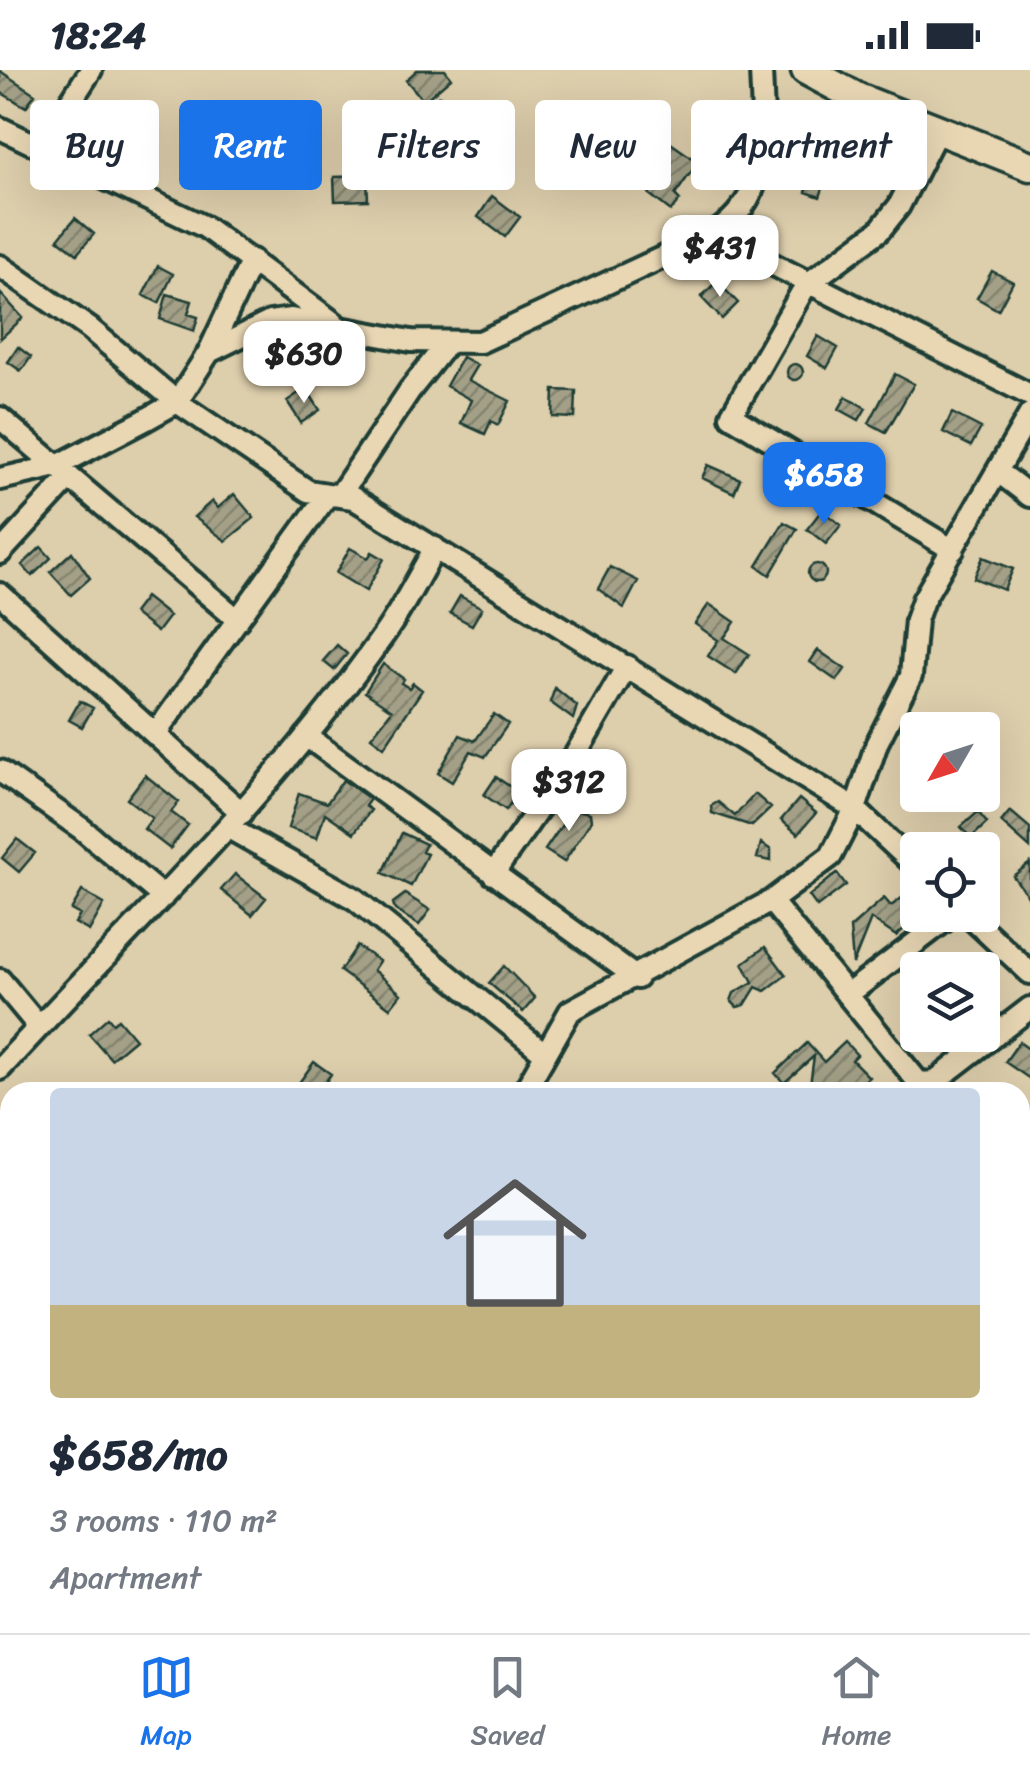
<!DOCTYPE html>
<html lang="en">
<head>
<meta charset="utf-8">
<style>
  body { margin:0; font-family:Sriracha,sans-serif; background:#f6f6f7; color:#1f2937; height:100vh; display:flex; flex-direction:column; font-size:38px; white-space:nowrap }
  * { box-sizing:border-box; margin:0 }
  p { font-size:32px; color:#747a83 }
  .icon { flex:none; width:55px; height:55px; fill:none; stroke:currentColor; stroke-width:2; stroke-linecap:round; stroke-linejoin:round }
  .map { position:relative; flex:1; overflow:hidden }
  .sheet { position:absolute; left:0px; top:1012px; width:1030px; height:552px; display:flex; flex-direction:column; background:#fff; border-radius:30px 30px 0 0; box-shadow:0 10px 40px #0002 }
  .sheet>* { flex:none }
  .banner { position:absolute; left:30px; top:30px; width:970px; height:90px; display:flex; gap:20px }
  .needle { width:65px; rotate:231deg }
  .buttons { position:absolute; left:900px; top:642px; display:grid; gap:20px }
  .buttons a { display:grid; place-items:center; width:100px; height:100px; border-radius:10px; background:#fff; box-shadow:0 10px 40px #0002; font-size:50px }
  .price { position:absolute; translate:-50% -85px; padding:0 22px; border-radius:20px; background:#fff; color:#222; font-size:32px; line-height:65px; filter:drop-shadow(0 2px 5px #0008) }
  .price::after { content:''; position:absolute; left:50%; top:60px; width:30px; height:22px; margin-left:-15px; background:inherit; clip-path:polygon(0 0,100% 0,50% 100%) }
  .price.on { background:#1a73e8; color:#fff }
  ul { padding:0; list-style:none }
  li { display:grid; align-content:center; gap:20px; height:530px; padding:0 50px }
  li+li { border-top:2px solid #e0e1e3 }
  li span { display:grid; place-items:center; height:310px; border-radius:10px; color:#555 }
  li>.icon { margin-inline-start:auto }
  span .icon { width:180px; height:180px; fill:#fffc; stroke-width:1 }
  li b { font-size:42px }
  .chip { padding:0 35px; border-radius:10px; background:#fff; box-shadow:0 10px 40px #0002; font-size:35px; line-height:90px }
  .chip.on { background:#1a73e8; color:#fff }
  .status { display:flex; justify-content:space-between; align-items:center; height:70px; padding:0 50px; background:#fff; direction:ltr }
  .status svg { height:28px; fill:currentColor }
  .tab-bar { display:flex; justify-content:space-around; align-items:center; height:140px; border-top:2px solid #e0e1e3; background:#fff; font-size:28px; color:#747a83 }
  .tab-bar a { display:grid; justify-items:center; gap:5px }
  .tab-bar .on { color:#1a73e8 }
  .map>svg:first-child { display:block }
  .building { fill:url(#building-hatch); stroke:#1f3d34; stroke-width:2.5 }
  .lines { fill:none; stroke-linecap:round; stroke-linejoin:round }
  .street-casing { stroke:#1f3d34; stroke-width:28 }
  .secondary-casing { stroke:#1f3d34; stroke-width:35 }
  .street { stroke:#e9d7b4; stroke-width:20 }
  .secondary { stroke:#e9d7b4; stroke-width:28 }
</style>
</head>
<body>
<div class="status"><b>18:24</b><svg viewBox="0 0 49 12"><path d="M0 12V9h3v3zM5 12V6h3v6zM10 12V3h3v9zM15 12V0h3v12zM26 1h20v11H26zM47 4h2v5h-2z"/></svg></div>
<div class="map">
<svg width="1030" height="1563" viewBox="0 0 1030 1563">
  <defs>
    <pattern id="building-hatch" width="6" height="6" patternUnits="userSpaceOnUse" patternTransform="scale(2.5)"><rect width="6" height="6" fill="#a3a087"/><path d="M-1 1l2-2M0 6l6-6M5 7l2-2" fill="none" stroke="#84846f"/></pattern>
  </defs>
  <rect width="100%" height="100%" fill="#ddceac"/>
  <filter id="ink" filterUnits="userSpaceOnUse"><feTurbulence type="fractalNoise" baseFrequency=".01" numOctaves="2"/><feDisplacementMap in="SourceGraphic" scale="20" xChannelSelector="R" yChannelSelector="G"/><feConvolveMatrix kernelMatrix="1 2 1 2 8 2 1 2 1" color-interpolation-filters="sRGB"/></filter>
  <g filter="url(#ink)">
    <!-- building -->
    <path class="building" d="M417,0H445L451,8L424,31L406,10Z
      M0,1L35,24L26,37L0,22Z
      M439,26L459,34L458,49L443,47Z
      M561,34L580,47L562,72L544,59Z
      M597 48a8 8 0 1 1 16 0a8 8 0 1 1-16 0Z
      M662,67L698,92L675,125L680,130L671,141L649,124L663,106L659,103L663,97L649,87Z
      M297 95a9 9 0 1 1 18 0a9 9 0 1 1-18 0Z
      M375 101a10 10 0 1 1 20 0a10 10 0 1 1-20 0Z
      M812,105L826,110L820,127L806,122Z
      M367,106L368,130L335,131L334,107Z
      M492,126L520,147L505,167L478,147Z
      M75,148L94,164L77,184L58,169Z
      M158,196L173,204L159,233L143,225Z
      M992,201L1013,212L998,240L977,228Z
      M717,211L738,233L722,249L701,227Z
      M0,223L23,248L0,269Z
      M167,224L192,231L188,244L198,247L194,261L160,249Z
      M818,266L838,278L827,298L807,286Z
      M18,277L31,287L21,301L8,292Z
      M462,287L477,295L468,310L510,331L498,355L491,351L485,364L461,353L471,330L446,316Z
      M787 302a8 8 0 1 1 16 0a8 8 0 1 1-16 0Z
      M895,304L914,314L886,362L869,353Z
      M306,318L320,340L301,353L287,331Z
      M554,320L576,321L575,348L553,347Z
      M846,327L866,338L859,350L839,339Z
      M952,343L981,358L971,376L943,362Z
      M708,395L740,409L734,423L702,408Z
      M234,424L254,448L226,471L194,447L212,431L218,438Z
      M822,440L841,455L826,474L807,459Z
      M784,452L797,459L770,505L757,496Z
      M41,477L51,488L32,506L22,495Z
      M350,478L368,488L372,482L384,489L366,521L336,503Z
      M72,482L90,508L71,525L50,502Z
      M983,487L1013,499L1004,520L974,508Z
      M808 503a9 9 0 1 1 18 0a9 9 0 1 1-18 0Z
      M610,497L638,511L624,538L598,519Z
      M460,526L482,538L472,555L450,543Z
      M145,527L169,546L157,562L133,543Z
      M709,534L735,552L724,568L749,584L736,604L708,586L718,570L695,554Z
      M337,575L347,584L334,600L323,591Z
      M818,580L845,599L837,611L810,592Z
      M383,594L404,609L401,613L409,618L413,613L422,620L384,677L371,667L392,640L365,622Z
      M555,618L577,636L573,649L550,632Z
      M80,631L93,638L82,657L69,650Z
      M494,644L508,654L485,687L471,681L452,712L438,703L460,665L475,671Z
      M145,705L179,732L171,742L188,755L170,779L144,759L152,748L127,729Z
      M496,707L518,722L506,740L484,725Z
      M343,710L370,729L365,736L371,740L354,763L325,743L317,768L288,758L299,723L327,733Z
      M755,724L771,738L752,756L712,743L711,736L718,732L735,746Z
      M799,729L816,743L798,764L781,750Z
      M573,739L590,743L591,751L564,792L545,780Z
      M1010,741L1030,758V778L1001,752Z
      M978,742L987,753L971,768L961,757Z
      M402,763L426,774L422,782L427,784L411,816L383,803Z
      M17,769L35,783L19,802L2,788Z
      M761,773L771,780V791L757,788Z
      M1030,793V829L1013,806Z
      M837,803L846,815L817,837L809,826Z
      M235,804L266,828L252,845L221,820Z
      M918,816V847L896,866L871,849L853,894L850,858L884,828L891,836Z
      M82,821L104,834L89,861L75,853L80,845L71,840Z
      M405,824L430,840L419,855L395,840L393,833Z
      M357,876L379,891L373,900L401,924L390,938L340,901Z
      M765,877L786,905L765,921L756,917L745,935L737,937L731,931L734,923L753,912L743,893Z
      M504,896L535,928L523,942L489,913Z
      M108,947L113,953L118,949L135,969L111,989L89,964Z
      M845,972L857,985L852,990L869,1007L852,1022H809L814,986L784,1013L775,1003L807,973L824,992Z
      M1019,972L1030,980V1009L1005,992Z
      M314,992L331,1004L319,1022H304L296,1017Z"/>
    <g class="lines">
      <defs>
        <path id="street" d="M0,58L205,157L334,253
          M937,61L899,136L879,161L806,215L731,346L953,480
          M41,77L91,0
          M713,164L1030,325
          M0,196L90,259L177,332L308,421L353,428L855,739L918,798
          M209,282L252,190
          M0,348L238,550
          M1000,403L1030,426
          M0,409L57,396L145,350L177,332L209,282L270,252L291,249L411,271L480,272L713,164C774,126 763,62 761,0
          M339,426L410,320L448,272
          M0,483L70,407
          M0,524L242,743
          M156,663L326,427
          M306,666L637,908
          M0,701L82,759L163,827
          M229,758L355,829L544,983
          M493,804L570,694L627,596
          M771,831L919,1013L934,1012L1030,938
          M968,845L1030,903
          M0,910L39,957
          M847,925L952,845
          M0,999C129,858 269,727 380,570C401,542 417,509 435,478
          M524,1022L570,941L771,831L831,786L855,739L877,673L911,606L916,550L923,530L1030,344
          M0,1232L10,1244
          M1020,1287L1030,1284
          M0,1511L10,1522
          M40,1555L47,1563
          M597,1555L602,1563
          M866,1555L869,1563
          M114,1563L126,1555
          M144,1563L149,1555"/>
        <path id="secondary" d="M806,0L858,28L1030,96"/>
      </defs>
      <!-- street casing -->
      <use href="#street" class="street-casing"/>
      <!-- secondary casing -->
      <use href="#secondary" class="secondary-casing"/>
      <!-- street -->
      <use href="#street" class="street"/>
      <!-- secondary -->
      <use href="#secondary" class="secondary"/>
    </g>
  </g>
</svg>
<div class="buttons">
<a><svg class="needle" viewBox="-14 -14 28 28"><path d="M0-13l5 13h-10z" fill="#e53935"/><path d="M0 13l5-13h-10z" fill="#747a83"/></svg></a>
<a><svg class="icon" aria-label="locate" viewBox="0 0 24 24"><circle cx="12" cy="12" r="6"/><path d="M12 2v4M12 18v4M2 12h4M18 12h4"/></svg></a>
<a><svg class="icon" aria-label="layers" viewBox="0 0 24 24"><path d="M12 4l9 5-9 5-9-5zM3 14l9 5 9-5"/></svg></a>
</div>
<b class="price" style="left:720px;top:230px">$431</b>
<b class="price" style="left:304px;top:336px">$630</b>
<b class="price on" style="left:824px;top:457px">$658</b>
<b class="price" style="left:569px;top:764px">$312</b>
<div class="banner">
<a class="chip">Buy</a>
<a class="chip on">Rent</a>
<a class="chip">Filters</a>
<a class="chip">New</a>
<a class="chip">Apartment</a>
</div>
<section class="sheet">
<ul>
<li><span style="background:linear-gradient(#c9d6e8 70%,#c2b280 0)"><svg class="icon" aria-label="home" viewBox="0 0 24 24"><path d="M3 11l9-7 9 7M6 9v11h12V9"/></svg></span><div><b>$658/mo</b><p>3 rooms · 110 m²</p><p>Apartment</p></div></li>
</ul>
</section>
</div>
<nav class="tab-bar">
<a class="on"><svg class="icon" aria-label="map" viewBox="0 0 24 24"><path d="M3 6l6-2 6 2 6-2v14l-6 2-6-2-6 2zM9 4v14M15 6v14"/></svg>Map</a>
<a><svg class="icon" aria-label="saved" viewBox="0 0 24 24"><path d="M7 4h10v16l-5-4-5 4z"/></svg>Saved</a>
<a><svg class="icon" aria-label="home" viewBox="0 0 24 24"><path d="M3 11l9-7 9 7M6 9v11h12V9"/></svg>Home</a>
</nav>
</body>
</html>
